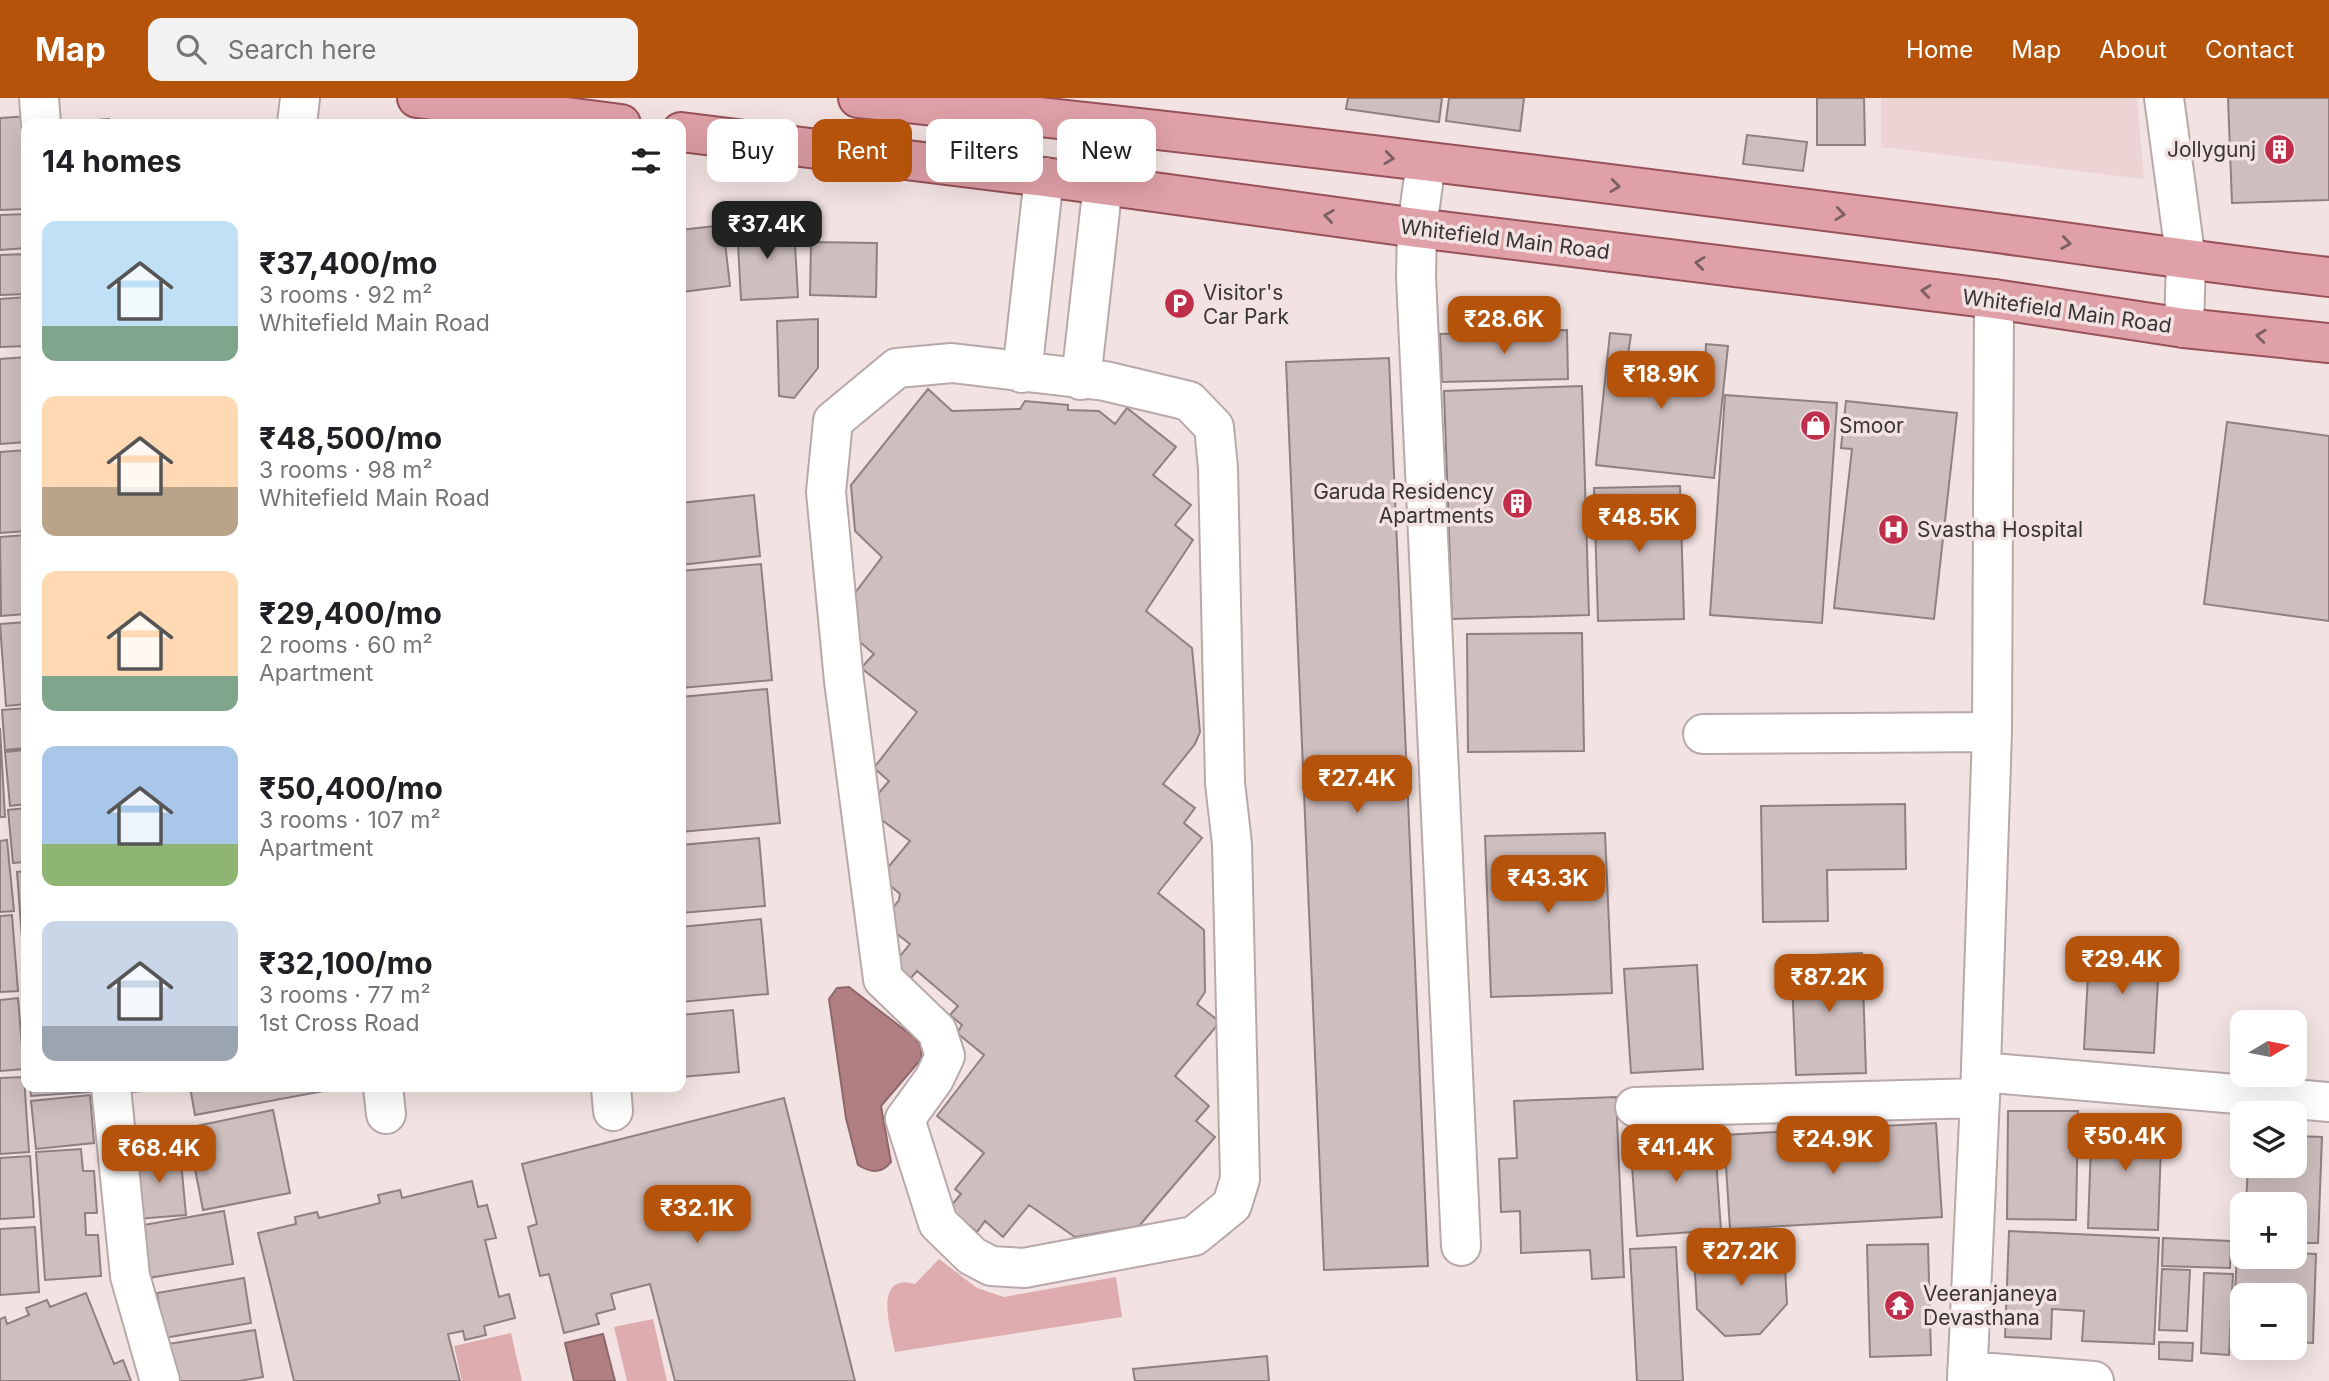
<!DOCTYPE html>
<html lang="en">
<head>
<meta charset="utf-8">
<style>
  body { margin:0; font-family:Inter,sans-serif; background:#f2f2f2; color:#202124; height:100vh; display:flex; flex-direction:column; font-size:26px; white-space:nowrap }
  * { box-sizing:border-box; margin:0 }
  p { font-size:23px; color:#757577 }
  .icon { flex:none; width:38px; height:38px; fill:none; stroke:currentColor; stroke-width:2; stroke-linecap:round; stroke-linejoin:round }
  .map { position:relative; flex:1; overflow:hidden }
  .drawer { position:absolute; left:21px; top:21px; width:665px; height:973px; display:flex; flex-direction:column; background:#fff; border-radius:14px; box-shadow:0 7px 28px #0002 }
  .drawer>* { flex:none }
  .hud { position:absolute; left:707px; top:21px; width:665px; height:63px; display:flex; gap:14px }
  .needle { width:46px; rotate:80deg }
  .fabs { position:absolute; left:2230px; top:912px; display:grid; gap:14px }
  .fabs a { display:grid; place-items:center; width:77px; height:77px; border-radius:14px; background:#fff; box-shadow:0 7px 28px #0002; font-size:35px }
  .price { position:absolute; translate:-50% -60px; padding:0 16px; border-radius:14px; background:#b45309; color:#fff; font-size:23px; line-height:46px; filter:drop-shadow(0 2px 4px #0008) }
  .price::after { content:''; position:absolute; left:50%; top:42px; width:21px; height:16px; margin-left:-10px; background:inherit; clip-path:polygon(0 0,100% 0,50% 100%) }
  .price.active { background:#222; color:#fff }
  ul { padding:0; list-style:none }
  li { display:flex; align-items:center; gap:21px; height:175px; padding:0 21px }
  li span { display:grid; place-items:center; flex:none; width:196px; height:140px; border-radius:14px; color:#555 }
  li>.icon { margin-inline-start:auto }
  span .icon { width:84px; height:84px; fill:#fffc; stroke-width:1 }
  li b { font-size:30px }
  h2 { display:flex; justify-content:space-between; align-items:center; height:84px; padding:0 21px; font-size:30px }
  .pill { padding:0 24px; border-radius:14px; background:#fff; box-shadow:0 7px 28px #0002; font-size:24px; line-height:63px }
  .pill.active { background:#b45309; color:#fff }
  header { display:flex; align-items:center; gap:42px; box-sizing:border-box; height:98px; padding:0 35px; background:#b45309; color:#fff }
  header strong { font-size:33px }
  nav { display:flex; gap:38px; margin-inline-start:auto; font-size:24px }
  .search { width:490px; height:63px; background:#f2f2f2; display:flex; align-items:center; gap:18px; box-sizing:border-box; padding:0 24px; border-radius:14px; color:#757577; font-size:26px }
  .map>svg:first-child { display:block }
  .built { fill:#ecd3d4 }
  .green { fill:#deabae }
  .water { fill:#b17e81; stroke:#8d686a; stroke-width:2 }
  .building { fill:#cebebe; stroke:#8f8081; stroke-width:2 }
  .lines { fill:none; stroke-linecap:round; stroke-linejoin:round }
  .minor-casing { stroke:#b8a8a9; stroke-width:42 }
  .major-casing { stroke:#985158; stroke-width:42 }
  .minor { stroke:#fff; stroke-width:38 }
  .major { stroke:#dfa0a7; stroke-width:38 }
  .oneway { stroke:#7c5f62 }
  .labels { text-anchor:middle; dominant-baseline:central; stroke-width:7; stroke-linejoin:round; paint-order:stroke }
  .poi-label { font-size:21px; fill:#3a3434; stroke:#f2e2e2; text-anchor:start }
  .street-label { font-size:21px; fill:#3a3434; stroke:#f2e2e2 }
</style>
</head>
<body>
<header>
<strong>Map</strong>
<div class="search"><svg class="icon" aria-label="search" viewBox="0 0 24 24"><circle cx="10" cy="10" r="6"/><path d="M15 15l6 6"/></svg>Search here</div>
<nav><a>Home</a><a>Map</a><a>About</a><a>Contact</a></nav>
</header>
<div class="map">
<svg width="2329" height="1283" viewBox="0 0 2329 1283">
  <rect width="100%" height="100%" fill="#f2e2e2"/>
  <!-- built -->
  <path class="built" d="M1881,0H2137L2144,81L1881,49Z"/>
  <!-- green -->
  <path class="green" d="M939,1161L977,1190L1004,1199L1116,1179L1122,1219L895,1254C891,1232 872,1174 915,1186Z
    M653,1221L667,1283H627L614,1229Z
    M511,1235L522,1283H462L454,1248Z"/>
  <!-- water -->
  <path class="water" d="M849,889L915,940C921,947 922,952 921,961L881,1008L891,1064C881,1076 871,1075 858,1067L846,1020L829,901L837,890Z
    M603,1236L615,1283H574L565,1245Z"/>
  <!-- building -->
  <path class="building" d="M1348,0H1442L1439,24L1346,11Z
    M1449,0H1524L1520,33L1446,23Z
    M1817,0H1864L1865,47H1817Z
    M2228,0H2329V102L2232,105Z
    M30,18L26,26V111L0,112V20Z
    M109,21L110,26H55V25Z
    M1747,37L1807,44L1803,73L1743,66Z
    M26,116V150L0,152V117Z
    M768,119V131L794,129L798,199L741,202L738,146H743L741,120Z
    M723,127L730,188L681,194V132Z
    M811,144L877,145L876,199L810,197Z
    M26,156V196L0,197V157Z
    M26,199V248L0,249V201Z
    M818,221V270L794,300L779,298L777,223Z
    M1567,232L1568,281L1442,284L1440,236Z
    M1610,235L1631,237L1628,256L1705,265L1706,246L1728,248L1714,380L1596,367Z
    M26,259V344L0,346V261Z
    M1389,260L1428,1168L1324,1172L1286,264Z
    M1582,288L1589,517L1452,521L1444,293Z
    M928,291L952,313L1020,311L1025,303L1068,307V312L1099,313L1115,326L1127,310L1176,349L1153,377L1191,407L1175,427L1193,442L1146,513L1192,550L1200,634L1195,646L1163,686L1195,710L1184,725L1202,740L1158,795L1204,832L1205,894L1197,906L1220,924L1175,978L1209,1008L1196,1023L1215,1039L1139,1128L1075,1139L1029,1107L1003,1139L985,1123L977,1134L949,1110L961,1096L955,1091L984,1055L937,1018L984,957L957,935L962,927L950,917L958,908L917,873L909,882L892,868L910,846L889,830L887,817L899,802L900,796L880,779L910,743L875,717L873,702L889,683L874,670L917,614L861,570L874,556L860,544L852,499L882,459L855,433L851,387Z
    M1725,297L1837,305L1822,525L1710,517Z
    M1846,303L1957,315L1934,521L1834,510L1852,351L1841,350Z
    M2227,324L2329,338V523L2204,506Z
    M26,352V433L0,435V354Z
    M1680,388L1684,521L1598,523L1594,390Z
    M754,397L760,458L681,467V405Z
    M26,437V516L1,518L0,439Z
    M761,466L772,582L681,590V473Z
    M26,524V606L6,608L0,526Z
    M1582,535L1584,653L1468,654L1467,536Z
    M767,591L780,725L681,734V599Z
    M26,610V650L5,652L2,612Z
    M0,630L5,719H0Z
    M26,652V706L10,708L5,654Z
    M1905,706L1906,771L1827,772L1828,823L1763,824L1761,708Z
    M26,710V764L13,765L8,712Z
    M1605,735L1612,895L1491,899L1485,738Z
    M759,740L765,808L681,815V747Z
    M7,742L14,813L0,814V743Z
    M26,773V854L23,855L17,774Z
    M12,817L18,893L0,894V818Z
    M761,821L768,896L681,904V829Z
    M2090,841L2160,845L2154,955L2084,951Z
    M1862,855L1866,975L1796,977L1791,858Z
    M1697,867L1703,971L1631,975L1624,871Z
    M18,900L24,971L0,973V902Z
    M733,912L739,974L681,979V917Z
    M24,979L29,1054L0,1056V980Z
    M30,989H89V994L31,998Z
    M119,989H179V990L119,995Z
    M190,989H345L195,1017Z
    M90,997L94,1045L36,1051L31,1003Z
    M1616,999L1624,1179L1592,1181L1590,1152L1521,1155L1520,1113L1501,1114L1499,1061L1517,1060L1514,1003Z
    M784,1000L855,1283H675L650,1186L611,1196L615,1211L596,1216L599,1226L564,1235L549,1176L540,1178L528,1129L537,1126L522,1066Z
    M273,1012L290,1095L203,1112L187,1030Z
    M2008,1013H2078L2076,1122L2007,1121Z
    M2092,1017L2162,1020L2158,1132L2088,1130Z
    M1936,1025L1942,1119L1730,1131L1724,1037Z
    M1714,1034L1721,1132L1637,1138L1630,1040Z
    M2294,1038L2322,1039L2318,1145H2294V1106H2246L2248,1068H2294Z
    M81,1051L83,1073H94L97,1115H85L86,1137H98L101,1178L45,1182L36,1054Z
    M180,1053L186,1117L137,1121L132,1058Z
    M30,1058L34,1119L0,1121V1060Z
    M472,1083L478,1109L487,1107L496,1140L485,1142L499,1199L509,1196L515,1220L484,1228L486,1237L465,1242L463,1233L448,1236L460,1283H294L258,1135L296,1126L295,1119L317,1114L319,1120L380,1105L378,1097L400,1092L402,1100Z
    M224,1113L233,1166L142,1181L132,1129Z
    M35,1129L39,1194L0,1197V1131Z
    M2009,1133L2159,1140L2154,1246L2082,1243L2084,1213L2052,1211L2051,1241L2005,1239Z
    M1755,1140L1785,1170L1787,1206L1760,1236L1725,1238L1697,1211L1695,1174L1721,1145Z
    M2163,1140L2231,1143L2230,1170L2162,1168Z
    M1928,1146L1931,1257L1870,1259L1867,1147Z
    M1676,1149L1683,1283H1637L1630,1151Z
    M2237,1152L2242,1153V1158H2294V1155L2316,1156L2313,1245L2294,1244V1197H2242V1242H2233Z
    M2162,1171L2190,1172L2187,1233L2159,1232Z
    M2204,1175L2233,1176L2229,1257L2201,1255Z
    M244,1180L251,1225L164,1240L157,1195Z
    M86,1195L114,1266L123,1262L131,1283H0V1221L5,1219L7,1226L29,1217L26,1210L47,1202L50,1209Z
    M255,1232L263,1279L239,1283H174L168,1246Z
    M2159,1244L2193,1245L2192,1263L2159,1261Z
    M1267,1258L1269,1283H1135L1133,1271Z"/>
  <g class="lines">
    <defs>
      <path id="minor" d="M39,0L41,26
        M2164,0L2186,163L2184,230
        M297,26L300,0
        M1426,64L1417,130L1416,179L1461,1148
        M952,265L1105,283L1189,303L1214,329L1218,370L1225,685L1232,746L1240,1081L1232,1107L1194,1138L1024,1170L991,1168L972,1158L938,1125L905,1021L934,981L945,958L937,933L883,881L844,583L826,394L833,323L897,270Z
        M1022,275L1044,79
        M1081,282L1103,86
        M1703,636L1992,634
        M1981,974L2329,1004
        M111,989L130,1178L160,1283
        M383,989L386,1016
        M611,989L613,1013
        M1635,1009L1980,1000
        M1967,1273L2094,1283
        M1967,1283L1980,1000L1992,634L1994,201"/>
      <path id="major" d="M417,0L621,26
        M858,0C1236,38 1613,86 1989,134C2103,149 2215,166 2329,179
        M681,34L1044,79L1417,130L1994,201L2184,230L2329,245"/>
    </defs>
    <!-- minor casing -->
    <use href="#minor" class="minor-casing"/>
    <!-- major casing -->
    <use href="#major" class="major-casing"/>
    <!-- minor -->
    <use href="#minor" class="minor"/>
    <!-- major -->
    <use href="#major" class="major"/>
  </g>
  <!-- one-way arrows -->
  <defs><path id="oneway-chevron" d="M-2-3.5L2.5 0L-2 3.5" fill="none" stroke-width="1.6" stroke-linecap="round" stroke-linejoin="round" transform="scale(1.75)"/></defs>
  <g class="oneway">
    <use href="#oneway-chevron" transform="translate(1389 60) rotate(7)"/>
    <use href="#oneway-chevron" transform="translate(1615 88) rotate(7)"/>
    <use href="#oneway-chevron" transform="translate(1840 116) rotate(7)"/>
    <use href="#oneway-chevron" transform="translate(1329 118) rotate(-172)"/>
    <use href="#oneway-chevron" transform="translate(2066 145) rotate(8)"/>
    <use href="#oneway-chevron" transform="translate(1700 165) rotate(-173)"/>
    <use href="#oneway-chevron" transform="translate(1926 193) rotate(-173)"/>
    <use href="#oneway-chevron" transform="translate(2261 238) rotate(-174)"/>
  </g>
  <!-- icons -->
  <defs>
    <symbol id="building-disc" viewBox="-11 -11 22 22"><circle r="9.5" fill="#bf2e4b" stroke="#f2e2e2"/><path d="M-4-6H4V6H1V3H-1V6H-4ZM-2.5-4.3h1.7v1.8h-1.7ZM.8-4.3h1.7v1.8H.8ZM-2.5-1h1.7V.8h-1.7ZM.8-1h1.7V.8H.8Z" fill="#fff"/></symbol>
    <symbol id="parking-disc" viewBox="-11 -11 22 22"><circle r="9.5" fill="#bf2e4b" stroke="#f2e2e2"/><path d="M-3.5-5.5H1a3.5 3.5 0 0 1 0 7H-1V5.5H-3.5ZM-1-3.4V-.6H.8a1.4 1.4 0 0 0 0-2.8Z" fill="#fff"/></symbol>
    <symbol id="shop-disc" viewBox="-11 -11 22 22"><circle r="9.5" fill="#bf2e4b" stroke="#f2e2e2"/><path d="M-5-2.5h2.3a2.7 3.5 0 0 1 5.4 0H5L5.5 6h-11ZM-1.5-2.5h3a1.5 2.3 0 0 0-3 0Z" fill="#fff"/></symbol>
    <symbol id="hospital-disc" viewBox="-11 -11 22 22"><circle r="9.5" fill="#bf2e4b" stroke="#f2e2e2"/><path d="M-5-5h3v3.5h4V-5h3V5h-3V1.5h-4V5h-3Z" fill="#fff"/></symbol>
    <symbol id="temple-disc" viewBox="-11 -11 22 22"><circle r="9.5" fill="#bf2e4b" stroke="#f2e2e2"/><path d="M0-6L5-2H3V0L6.5 2.5H4V6H1.5V3h-3V6H-4V2.5H-6.5L-3 0V-2H-5Z" fill="#fff"/></symbol>
  </defs>
  <g fill-rule="evenodd">
    <use href="#building-disc" x="2262" y="34" width="35" height="35"/>
    <use href="#parking-disc" x="1162" y="188" width="35" height="35"/>
    <use href="#shop-disc" x="1798" y="310" width="35" height="35"/>
    <use href="#building-disc" x="1500" y="388" width="35" height="35"/>
    <use href="#hospital-disc" x="1876" y="414" width="35" height="35"/>
    <use href="#temple-disc" x="1882" y="1190" width="35" height="35"/>
  </g>
  <g class="labels">
    <!-- poi labels -->
    <g class="poi-label">
      <text x="2256" y="51" text-anchor="end">Jollygunj</text>
      <text x="1203" y="194">Visitor's<tspan x="1203" dy="24">Car Park</tspan></text>
      <text x="1839" y="327">Smoor</text>
      <text x="1494" y="393" text-anchor="end">Garuda Residency<tspan x="1494" dy="24">Apartments</tspan></text>
      <text x="1917" y="431">Svastha Hospital</text>
      <text x="1923" y="1195">Veeranjaneya<tspan x="1923" dy="24">Devasthana</tspan></text>
    </g>
    <!-- street labels -->
    <g class="street-label">
      <text transform="translate(1505 141) rotate(7)">Whitefield Main Road</text>
      <text transform="translate(2067 213) rotate(8)">Whitefield Main Road</text>
    </g>
  </g>
</svg>
<div class="fabs">
<a><svg class="needle" viewBox="-14 -14 28 28"><path d="M0-13l5 13h-10z" fill="#e53935"/><path d="M0 13l5-13h-10z" fill="#757577"/></svg></a>
<a><svg class="icon" aria-label="layers" viewBox="0 0 24 24"><path d="M12 4l9 5-9 5-9-5zM3 14l9 5 9-5"/></svg></a>
<a>+</a>
<a>−</a>
</div>
<b class="price active" style="left:767px;top:163px">₹37.4K</b>
<b class="price" style="left:1504px;top:258px">₹28.6K</b>
<b class="price" style="left:1661px;top:313px">₹18.9K</b>
<b class="price" style="left:1639px;top:456px">₹48.5K</b>
<b class="price" style="left:1357px;top:717px">₹27.4K</b>
<b class="price" style="left:1548px;top:817px">₹43.3K</b>
<b class="price" style="left:2122px;top:898px">₹29.4K</b>
<b class="price" style="left:1829px;top:916px">₹87.2K</b>
<b class="price" style="left:2125px;top:1075px">₹50.4K</b>
<b class="price" style="left:1833px;top:1078px">₹24.9K</b>
<b class="price" style="left:1676px;top:1086px">₹41.4K</b>
<b class="price" style="left:159px;top:1087px">₹68.4K</b>
<b class="price" style="left:697px;top:1147px">₹32.1K</b>
<b class="price" style="left:1741px;top:1190px">₹27.2K</b>
<div class="hud">
<a class="pill">Buy</a>
<a class="pill active">Rent</a>
<a class="pill">Filters</a>
<a class="pill">New</a>
</div>
<section class="drawer">
<h2>14 homes<svg class="icon" aria-label="filters" viewBox="0 0 24 24"><path d="M4 7h16M4 17h16"/><circle cx="9" cy="7" r="2"/><circle cx="15" cy="17" r="2"/></svg></h2>
<ul>
<li><span style="background:linear-gradient(#bfe0f5 75%,#7fa58c 0)"><svg class="icon" aria-label="home" viewBox="0 0 24 24"><path d="M3 11l9-7 9 7M6 9v11h12V9"/></svg></span><div><b>₹37,400/mo</b><p>3 rooms · 92 m²</p><p>Whitefield Main Road</p></div></li>
<li><span style="background:linear-gradient(#ffd9b3 65%,#b9a48a 0)"><svg class="icon" aria-label="home" viewBox="0 0 24 24"><path d="M3 11l9-7 9 7M6 9v11h12V9"/></svg></span><div><b>₹48,500/mo</b><p>3 rooms · 98 m²</p><p>Whitefield Main Road</p></div></li>
<li><span style="background:linear-gradient(#ffd9b3 75%,#7fa58c 0)"><svg class="icon" aria-label="home" viewBox="0 0 24 24"><path d="M3 11l9-7 9 7M6 9v11h12V9"/></svg></span><div><b>₹29,400/mo</b><p>2 rooms · 60 m²</p><p>Apartment</p></div></li>
<li><span style="background:linear-gradient(#a9c7e8 70%,#8fb573 0)"><svg class="icon" aria-label="home" viewBox="0 0 24 24"><path d="M3 11l9-7 9 7M6 9v11h12V9"/></svg></span><div><b>₹50,400/mo</b><p>3 rooms · 107 m²</p><p>Apartment</p></div></li>
<li><span style="background:linear-gradient(#c9d6e8 75%,#9aa5b1 0)"><svg class="icon" aria-label="home" viewBox="0 0 24 24"><path d="M3 11l9-7 9 7M6 9v11h12V9"/></svg></span><div><b>₹32,100/mo</b><p>3 rooms · 77 m²</p><p>1st Cross Road</p></div></li>
</ul>
</section>
</div>
</body>
</html>
